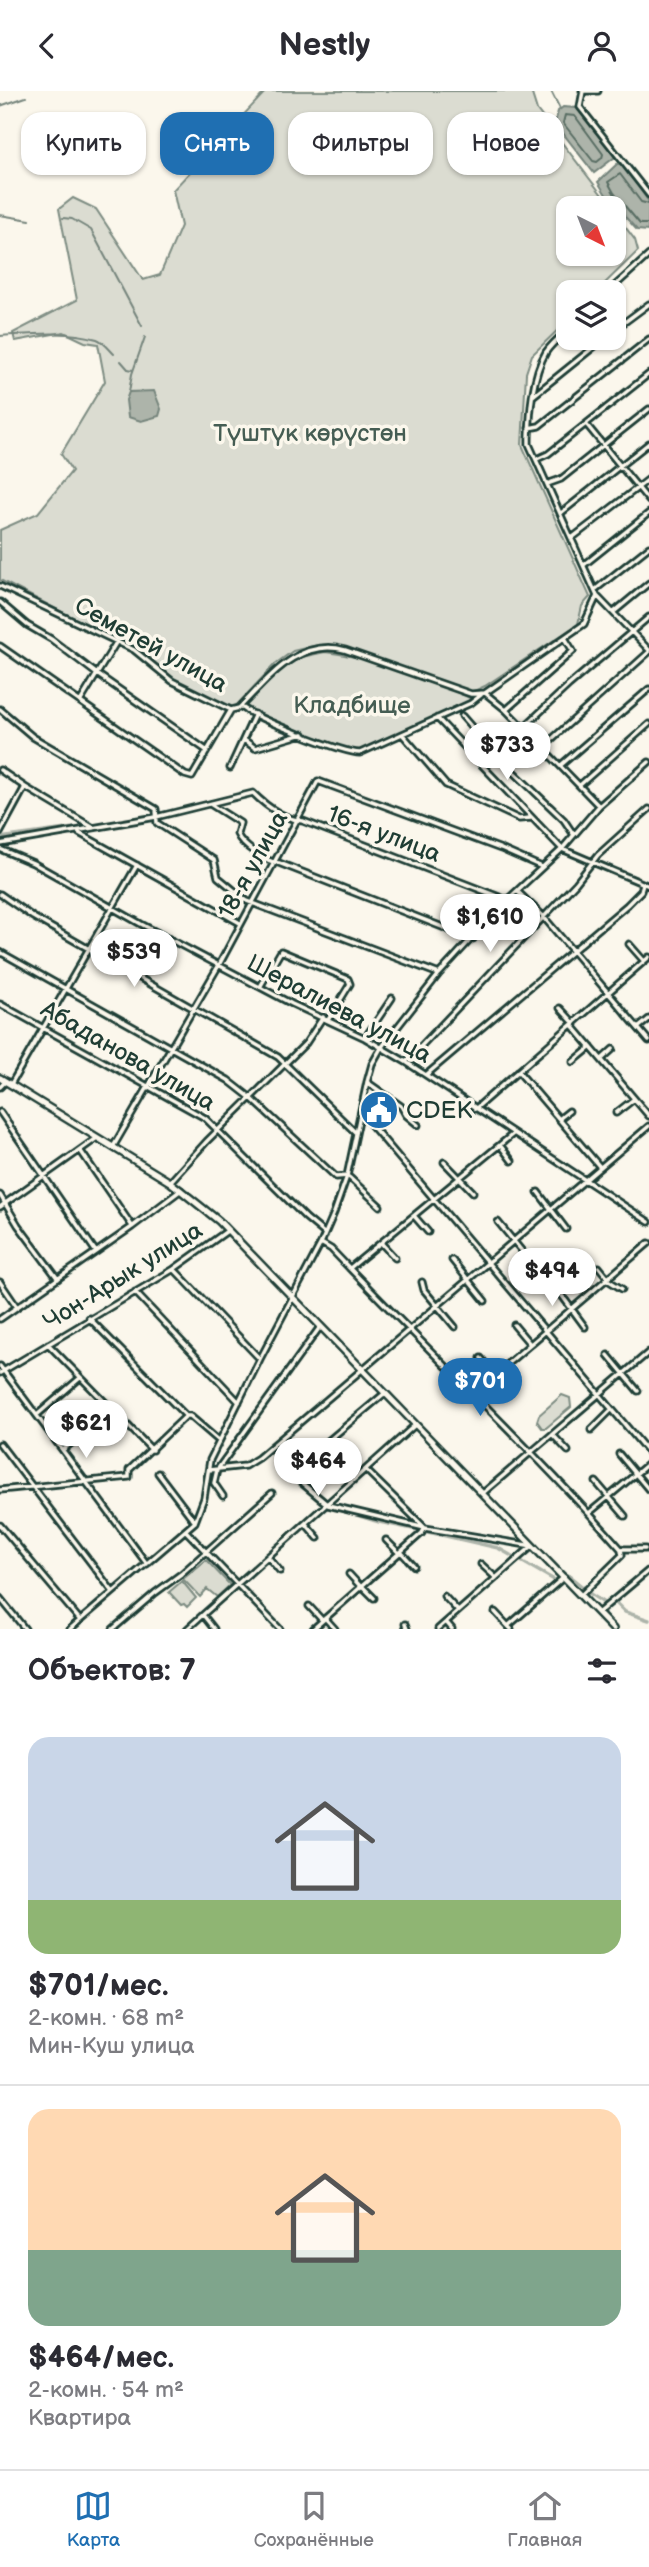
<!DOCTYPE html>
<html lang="ru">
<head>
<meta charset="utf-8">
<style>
  body { margin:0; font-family:"Balsamiq Sans",sans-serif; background:#f7f7f7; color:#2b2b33; height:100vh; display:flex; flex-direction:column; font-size:26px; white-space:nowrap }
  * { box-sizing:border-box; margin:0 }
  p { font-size:23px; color:#7c7c81 }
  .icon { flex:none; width:38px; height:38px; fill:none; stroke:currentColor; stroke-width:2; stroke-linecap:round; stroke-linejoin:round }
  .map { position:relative; height:1538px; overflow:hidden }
  .drawer { display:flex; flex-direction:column; background:#fff; flex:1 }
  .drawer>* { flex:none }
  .top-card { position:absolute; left:21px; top:21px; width:607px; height:63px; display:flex; gap:14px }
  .needle { width:46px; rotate:138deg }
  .controls { position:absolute; left:556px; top:105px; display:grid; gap:14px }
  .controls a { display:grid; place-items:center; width:70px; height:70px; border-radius:14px; background:#fff; box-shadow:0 2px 5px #0004; font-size:35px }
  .price { position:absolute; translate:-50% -60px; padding:0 16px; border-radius:24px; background:#fff; color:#222; font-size:23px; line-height:46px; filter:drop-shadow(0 2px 4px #0008) }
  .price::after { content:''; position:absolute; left:50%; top:42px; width:21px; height:16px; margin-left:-10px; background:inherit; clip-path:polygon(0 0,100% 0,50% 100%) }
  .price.active { background:#1f6fb2; color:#fff }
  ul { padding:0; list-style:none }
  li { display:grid; align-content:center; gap:14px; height:371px; padding:0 28px }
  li+li { border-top:2px solid #e1e1e2 }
  li span { display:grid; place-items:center; height:217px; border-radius:21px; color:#555 }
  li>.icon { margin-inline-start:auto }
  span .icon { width:126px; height:126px; fill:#fffc; stroke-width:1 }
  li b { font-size:30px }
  h2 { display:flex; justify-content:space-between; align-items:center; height:84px; padding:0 28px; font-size:30px }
  .chip { padding:0 24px; border-radius:21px; background:#fff; box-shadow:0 2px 5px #0004; font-size:24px; line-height:63px }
  .chip.active { background:#1f6fb2; color:#fff }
  header { display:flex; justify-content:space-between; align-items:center; height:91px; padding:0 28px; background:#fff; font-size:32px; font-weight:700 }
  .tabs { display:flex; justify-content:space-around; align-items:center; height:98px; border-top:2px solid #e1e1e2; background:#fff; font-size:19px; color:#7c7c81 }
  .tabs a { display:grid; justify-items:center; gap:4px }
  .tabs .active { color:#1f6fb2 }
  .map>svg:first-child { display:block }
  .green { fill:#dbdcd1; stroke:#7d8c82; stroke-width:2 }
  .water { fill:#adb4aa; stroke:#74847b; stroke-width:2 }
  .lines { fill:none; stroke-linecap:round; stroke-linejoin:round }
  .shore { stroke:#586d63; stroke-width:2 }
  .stream { stroke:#74847b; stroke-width:2 }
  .canal { stroke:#adb4aa; stroke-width:3.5 }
  .minor-casing { stroke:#1f3d34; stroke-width:9 }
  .major-casing { stroke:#1f3d34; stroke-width:10 }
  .minor { stroke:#fbf7ec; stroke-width:3.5 }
  .major { stroke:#fbf7ec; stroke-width:5 }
  .labels { text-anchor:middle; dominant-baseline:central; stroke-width:7; stroke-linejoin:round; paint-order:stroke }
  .park-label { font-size:24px; fill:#455d53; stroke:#fbf7ec }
  .street-label { font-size:24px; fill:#1f3d34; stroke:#fbf7ec }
  .poi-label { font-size:24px; fill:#1f3d34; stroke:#fbf7ec; text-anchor:start }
</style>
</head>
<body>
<header><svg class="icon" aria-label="back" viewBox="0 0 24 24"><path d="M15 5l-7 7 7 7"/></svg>Nestly<svg class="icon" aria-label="person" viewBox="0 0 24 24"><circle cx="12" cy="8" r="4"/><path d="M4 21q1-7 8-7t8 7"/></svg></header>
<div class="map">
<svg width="649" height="1538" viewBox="0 0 649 1538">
  <rect width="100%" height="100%" fill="#fbf7ec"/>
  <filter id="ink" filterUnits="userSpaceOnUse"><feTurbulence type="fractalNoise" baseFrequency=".0143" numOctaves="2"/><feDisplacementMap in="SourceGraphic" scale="14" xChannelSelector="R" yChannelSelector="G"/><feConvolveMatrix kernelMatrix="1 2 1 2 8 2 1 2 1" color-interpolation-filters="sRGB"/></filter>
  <g filter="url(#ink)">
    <!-- green -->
    <path class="green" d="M266,0H531L537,19L612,117H569V163H614V121L635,149L638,160L596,201H569V228L532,264L526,282L522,354L590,506L582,515L578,533L485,595L472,601L344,556L318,554L293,560L275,573L234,617L163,585L130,556L0,489V439L38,422L72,380L61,363L105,290L98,253L85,251L64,241L15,250L13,242L77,209L59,118L73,107L96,118L143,189L160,184L181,135L173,99Z
      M325,561C371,566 428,588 470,607L468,611L363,662H344L250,622L243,617L281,576L297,567Z
      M562,1304L570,1307L571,1316L546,1337H542L537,1330L539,1324Z
      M206,1469L230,1494L217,1506L207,1498L200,1506L183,1488Z
      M182,1490L196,1507L187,1516L184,1513L181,1514L169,1501Z"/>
    <!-- water -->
    <path class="water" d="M563,16L577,17L615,66L594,82L555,32L558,20Z
      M617,73H622L649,111L648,140L637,139L608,107L598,91Z
      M154,300L161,318L159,325L141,330L128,326L126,309L129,301Z"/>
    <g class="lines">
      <!-- shore -->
      <path class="shore" d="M565,24L575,25L603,63L602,67L597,71L593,70L563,32Z
        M649,113L641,111L620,83L608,91L614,102L640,133H649"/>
      <!-- stream -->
      <path class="stream" d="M551,0L560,18
        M0,15L26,6
        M0,124L30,129
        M63,127L72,128L91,139L142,235
        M0,245C33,243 64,239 97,248C103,250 109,258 114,263
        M121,270L128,278L133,279
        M129,301L132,283L145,246"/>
      <!-- canal -->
      <path class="canal" d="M0,747L74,737
        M347,1421L379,1431L418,1439
        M424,1440L498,1457L512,1465
        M521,1470L556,1490
        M568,1484L584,1497
        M587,1501L604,1512
        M609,1514L615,1511L625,1521L649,1529"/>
      <defs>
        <path id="minor" d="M582,0H598
          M583,0L580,16L649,104
          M608,201L649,164
          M614,239L649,213
          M533,305L605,247
          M586,333L649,410
          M529,337L539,335L649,248
          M537,368L548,363L649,283
          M547,393L561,388L649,318
          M561,422L649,352
          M572,447L649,388
          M584,474L649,422
          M0,495L134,559L172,590L231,619L239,617C268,588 299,546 345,559L471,603L485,602L584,533L597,505L529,353V347C530,320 532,285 546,261C552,252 561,245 569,238
          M596,498L649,456
          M597,505L649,559
          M0,511L27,534L51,548L97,583L206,659
          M614,521L649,492
          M0,555L185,684L192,686L231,619
          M485,602L506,619L599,715
          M80,611L117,550
          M243,617C258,628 343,662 360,662L471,612L481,604
          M0,618L33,646L156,718L157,732L214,769L218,786L247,810L439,883
          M506,619L573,560L565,547
          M462,625L497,665L564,729L574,744
          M437,627L562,758L649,795
          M523,637L569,594L649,526
          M403,644L446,694L519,728L531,727
          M244,649L255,657L303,643
          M543,656L649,561
          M561,674L649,598
          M230,677L255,623
          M0,679L25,696L92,736
          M580,694L649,633
          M210,713L240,732L237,743C242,755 266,771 279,772L473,848
          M0,742L25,696
          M79,742L240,832
          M0,753L156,726L253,702C266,715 284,728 303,730L507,809
          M0,758L33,772L141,833L292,913L365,947L406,971L649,1131
          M517,800L542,824L649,950
          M0,803L33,826L278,966L356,1042
          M629,853L644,870
          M0,861L228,989L251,1007L336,1086L347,1085L350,1087L380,1115
          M260,896L281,860L348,888L350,893L328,929
          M0,913L205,1027L306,1127L324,1142
          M560,917L574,932
          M572,934L649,1025
          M638,937L649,928
          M365,947L392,907
          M602,968L613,958
          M406,971L576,792L598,764L649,718
          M573,971L591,956
          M518,980L600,1076
          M426,984L627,814L641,800L643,793
          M367,991L401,1015L406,1024L418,1034
          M11,993L137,774
          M0,996L6,990
          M475,1018L649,866
          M0,1021L96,1161
          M616,1022L634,1008
          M360,1024L367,1029L649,1362
          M559,1028L569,1020
          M500,1054L512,1070
          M113,1056L219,874L318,690L501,758L542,776
          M80,1059L132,1135
          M444,1071L473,1101
          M170,1091L207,1050L306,952L323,926
          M538,1101L566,1138
          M0,1104L18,1134L58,1188
          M0,1116L97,1047
          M415,1126L428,1141
          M498,1131L531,1171
          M321,1152L331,1158C427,1259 529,1354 621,1458L622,1464L582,1503
          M382,1153L395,1167
          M452,1169L485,1210
          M599,1176L607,1186
          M350,1177L513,1043
          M174,1178L260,1268
          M606,1188L622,1198
          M556,1190L560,1202L585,1236
          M0,1191L17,1216
          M422,1191L424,1199L455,1236
          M135,1201L239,1311
          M89,1227L186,1325H190L219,1350
          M0,1228L132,1136L181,1099
          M514,1234L530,1253
          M48,1253L152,1359
          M608,1264L638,1300
          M481,1267L494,1283
          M0,1275L147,1473
          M0,1282L174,1178L227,1140
          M385,1302L290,1382L328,1414L425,1437L533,1455
          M473,1302L649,1152
          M37,1324L80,1287
          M591,1339L612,1318
          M553,1344L568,1360
          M0,1353L113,1501
          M63,1359L113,1318
          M619,1363L649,1399
          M209,1379L245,1375L258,1367L649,1035
          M158,1382L195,1431
          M596,1391L625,1425
          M0,1399L129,1386V1379L186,1325
          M483,1402L649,1261
          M223,1405L214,1392L217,1379L320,1236
          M589,1422L649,1372
          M306,1433L318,1447
          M0,1434L80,1529
          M186,1440L280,1538
          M386,1449L399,1462
          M621,1458H645
          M401,1461L414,1475
          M268,1466L280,1480
          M481,1473L496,1487
          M349,1483L361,1496
          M362,1495L374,1507
          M444,1505L458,1520
          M0,1507L25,1538
          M309,1515L322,1529
          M495,1521L508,1535
          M599,1521L649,1479
          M203,1524L214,1538
          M325,1527L335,1538
          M446,1531L452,1538
          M405,1533L407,1538
          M70,1538L195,1431L204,1407L210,1369L260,1268L321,1152L334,1122L347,1085L367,991L372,973L381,957L439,883L507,809L562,758L599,715L649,671
          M113,1538L155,1502L181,1483L272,1402
          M187,1538L415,1334
          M313,1538L422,1442L425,1437L366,1379
          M438,1538L531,1456
          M511,1538L508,1535L564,1486"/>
        <path id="major" d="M0,987L170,1091L219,1130L613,1538"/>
      </defs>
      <!-- minor casing -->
      <use href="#minor" class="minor-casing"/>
      <!-- major casing -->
      <use href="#major" class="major-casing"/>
      <!-- minor -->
      <use href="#minor" class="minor"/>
      <!-- major -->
      <use href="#major" class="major"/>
    </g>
  </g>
  <!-- icons -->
  <defs>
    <symbol id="civic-disc" viewBox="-11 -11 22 22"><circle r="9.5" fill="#1f6fb2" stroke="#fbf7ec"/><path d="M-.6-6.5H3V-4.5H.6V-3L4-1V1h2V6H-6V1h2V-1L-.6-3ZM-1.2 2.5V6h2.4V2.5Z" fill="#fff"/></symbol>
  </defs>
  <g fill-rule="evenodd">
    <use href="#civic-disc" x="357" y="997" width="44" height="44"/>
  </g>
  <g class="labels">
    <!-- park labels -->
    <g class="park-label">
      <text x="310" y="342">Түштүк көрүстөн</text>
      <text x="352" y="614">Кладбище</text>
    </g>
    <!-- street labels -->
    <g class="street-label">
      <text transform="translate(151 554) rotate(29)">Семетей улица</text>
      <text transform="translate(384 743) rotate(21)">16-я улица</text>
      <text transform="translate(253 774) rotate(-61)">18-я улица</text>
      <text transform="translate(339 918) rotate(28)">Шералиева улица</text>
      <text transform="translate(128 965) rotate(30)">Абаданова улица</text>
      <text transform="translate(123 1185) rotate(-32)">Чон-Арык улица</text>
    </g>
    <!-- poi labels -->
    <g class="poi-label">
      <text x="406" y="1019">CDEK</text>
    </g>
  </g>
</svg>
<div class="controls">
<a><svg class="needle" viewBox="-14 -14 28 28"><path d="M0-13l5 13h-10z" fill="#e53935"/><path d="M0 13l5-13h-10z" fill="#7c7c81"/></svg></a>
<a><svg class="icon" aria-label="layers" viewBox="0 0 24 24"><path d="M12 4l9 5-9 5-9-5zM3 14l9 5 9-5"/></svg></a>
</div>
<b class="price" style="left:507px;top:691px">$733</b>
<b class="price" style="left:490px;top:863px">$1,610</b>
<b class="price" style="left:134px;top:898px">$539</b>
<b class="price" style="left:552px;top:1217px">$494</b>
<b class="price active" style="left:480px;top:1327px">$701</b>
<b class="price" style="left:86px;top:1369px">$621</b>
<b class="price" style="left:318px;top:1407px">$464</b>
<div class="top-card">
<a class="chip">Купить</a>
<a class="chip active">Снять</a>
<a class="chip">Фильтры</a>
<a class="chip">Новое</a>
</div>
</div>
<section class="drawer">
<h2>Объектов: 7<svg class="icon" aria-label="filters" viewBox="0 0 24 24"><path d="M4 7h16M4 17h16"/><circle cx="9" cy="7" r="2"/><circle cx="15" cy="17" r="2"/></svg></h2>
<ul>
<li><span style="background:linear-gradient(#c9d6e8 75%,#8fb573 0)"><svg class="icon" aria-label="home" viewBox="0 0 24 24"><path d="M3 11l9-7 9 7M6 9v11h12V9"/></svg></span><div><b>$701/мес.</b><p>2-комн. · 68 m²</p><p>Мин-Куш улица</p></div></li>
<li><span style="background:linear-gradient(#ffd9b3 65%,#7fa58c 0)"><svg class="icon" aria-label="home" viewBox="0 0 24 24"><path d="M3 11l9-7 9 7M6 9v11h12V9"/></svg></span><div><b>$464/мес.</b><p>2-комн. · 54 m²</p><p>Квартира</p></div></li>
</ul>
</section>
<nav class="tabs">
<a class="active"><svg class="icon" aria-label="map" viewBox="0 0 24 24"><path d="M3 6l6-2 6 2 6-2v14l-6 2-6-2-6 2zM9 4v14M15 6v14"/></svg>Карта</a>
<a><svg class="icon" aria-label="saved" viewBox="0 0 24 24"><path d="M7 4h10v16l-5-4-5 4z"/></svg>Сохранённые</a>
<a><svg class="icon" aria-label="home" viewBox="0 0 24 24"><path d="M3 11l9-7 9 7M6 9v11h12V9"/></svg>Главная</a>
</nav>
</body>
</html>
